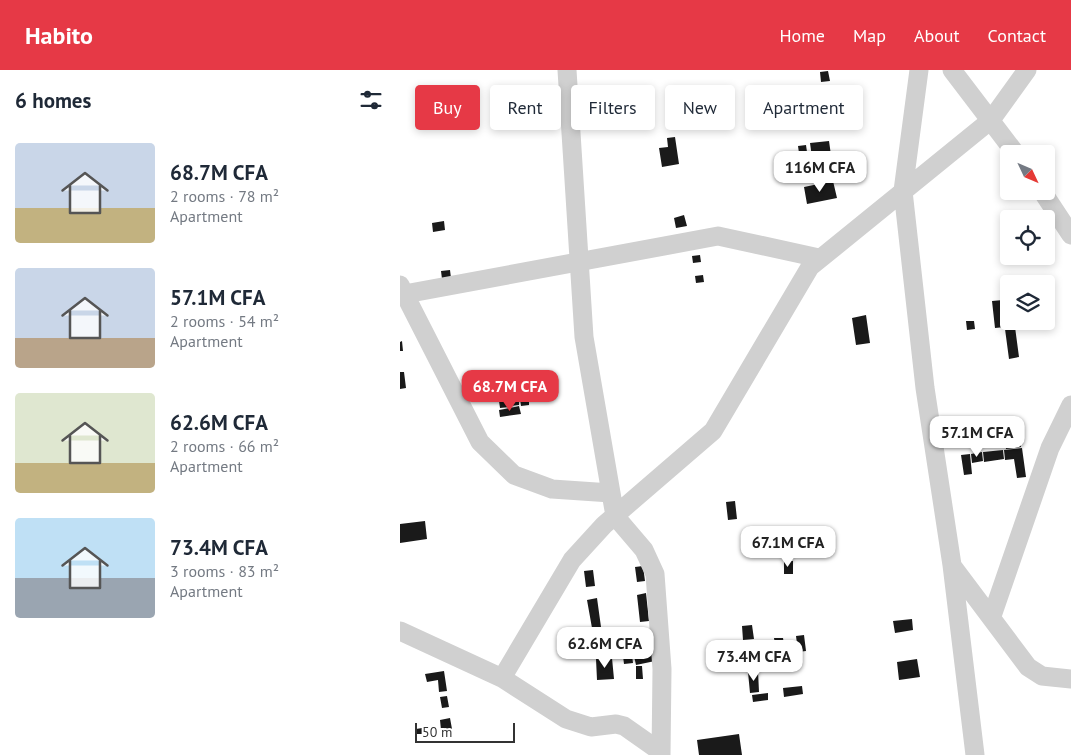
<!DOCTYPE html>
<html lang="en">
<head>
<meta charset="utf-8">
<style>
  body { margin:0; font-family:"PT Sans",sans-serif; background:#f6f6f7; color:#1f2937; height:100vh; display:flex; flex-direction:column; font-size:19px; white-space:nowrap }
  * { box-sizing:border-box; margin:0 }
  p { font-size:16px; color:#747a83 }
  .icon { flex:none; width:28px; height:28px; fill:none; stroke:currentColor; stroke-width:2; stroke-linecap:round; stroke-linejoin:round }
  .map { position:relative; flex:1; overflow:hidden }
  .sheet { display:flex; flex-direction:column; background:#fff; width:400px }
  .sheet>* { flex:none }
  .guide { position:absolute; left:15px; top:15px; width:475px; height:45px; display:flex; gap:10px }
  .needle { width:32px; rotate:134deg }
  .tools { position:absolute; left:600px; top:75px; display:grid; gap:10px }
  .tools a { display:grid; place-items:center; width:55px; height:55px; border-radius:5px; background:#fff; box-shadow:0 2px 8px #0003; font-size:25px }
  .scale { position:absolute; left:15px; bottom:12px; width:100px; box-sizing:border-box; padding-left:5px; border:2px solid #333; border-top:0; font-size:14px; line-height:18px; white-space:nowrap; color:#333; -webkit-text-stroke:4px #fff; paint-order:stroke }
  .price { position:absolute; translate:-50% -42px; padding:0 11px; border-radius:10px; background:#fff; color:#222; font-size:16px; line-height:32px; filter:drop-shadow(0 1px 2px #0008) }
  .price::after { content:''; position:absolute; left:50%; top:30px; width:15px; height:11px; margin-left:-8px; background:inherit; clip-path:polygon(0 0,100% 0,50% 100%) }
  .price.current { background:#e63946; color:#fff }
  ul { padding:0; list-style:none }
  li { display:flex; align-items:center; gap:15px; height:125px; padding:0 15px }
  li span { display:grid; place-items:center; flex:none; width:140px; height:100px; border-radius:5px; color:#555 }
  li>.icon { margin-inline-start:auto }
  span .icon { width:60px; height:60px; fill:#fffc; stroke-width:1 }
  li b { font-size:21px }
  h2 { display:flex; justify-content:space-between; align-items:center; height:60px; padding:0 15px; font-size:21px }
  .chip { padding:0 18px; border-radius:5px; background:#fff; box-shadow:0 2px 8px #0003; font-size:18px; line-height:45px }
  .chip.current { background:#e63946; color:#fff }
  header { display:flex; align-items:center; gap:30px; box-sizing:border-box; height:70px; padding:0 25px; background:#e63946; color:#fff }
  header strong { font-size:24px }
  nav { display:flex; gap:28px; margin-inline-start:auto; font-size:18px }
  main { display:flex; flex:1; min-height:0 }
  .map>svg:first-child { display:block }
  .building { fill:#1a1a1a }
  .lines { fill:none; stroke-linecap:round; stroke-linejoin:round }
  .minor { stroke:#d0d0d0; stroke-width:19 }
</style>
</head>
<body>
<header>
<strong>Habito</strong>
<nav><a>Home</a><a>Map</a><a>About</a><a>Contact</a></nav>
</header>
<main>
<section class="sheet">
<h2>6 homes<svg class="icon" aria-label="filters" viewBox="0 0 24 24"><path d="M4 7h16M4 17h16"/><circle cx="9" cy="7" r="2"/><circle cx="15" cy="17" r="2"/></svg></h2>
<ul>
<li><span style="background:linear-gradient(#c9d6e8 65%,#c2b280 0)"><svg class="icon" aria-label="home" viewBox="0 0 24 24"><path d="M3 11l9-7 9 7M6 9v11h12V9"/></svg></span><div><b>68.7M CFA</b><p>2 rooms · 78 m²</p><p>Apartment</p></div></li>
<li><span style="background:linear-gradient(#c9d6e8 70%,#b9a48a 0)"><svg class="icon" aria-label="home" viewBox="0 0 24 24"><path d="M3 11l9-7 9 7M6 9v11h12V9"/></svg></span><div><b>57.1M CFA</b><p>2 rooms · 54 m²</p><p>Apartment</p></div></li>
<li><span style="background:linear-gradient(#dfe7d0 70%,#c2b280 0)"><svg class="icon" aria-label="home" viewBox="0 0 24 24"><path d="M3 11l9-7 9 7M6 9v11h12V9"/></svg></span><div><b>62.6M CFA</b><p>2 rooms · 66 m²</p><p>Apartment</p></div></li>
<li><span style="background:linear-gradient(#bfe0f5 60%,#9aa5b1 0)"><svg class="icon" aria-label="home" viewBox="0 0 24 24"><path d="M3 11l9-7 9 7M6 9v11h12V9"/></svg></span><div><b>73.4M CFA</b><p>3 rooms · 83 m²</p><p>Apartment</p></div></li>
</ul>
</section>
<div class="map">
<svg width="671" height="685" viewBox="0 0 671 685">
  <rect width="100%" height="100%" fill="#fff"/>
  <!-- building -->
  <path class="building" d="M428,1L430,11L421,12L420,2Z
    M292,32L294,42L275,46L273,36Z
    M275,67L279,94L262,97L259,78L268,77L267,68Z
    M429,71L434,106L415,109L410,73Z
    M406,75L407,82L399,83L398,76Z
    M433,111L437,128L407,134L404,117Z
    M284,145L287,156L276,158L274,148Z
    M609,150V169L602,170L600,151Z
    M44,151L45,160L33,162L32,153Z
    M300,185L301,192L293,193L292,186Z
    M50,200L51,208L42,209L41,201Z
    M303,205L304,212L296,213L295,206Z
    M603,230L605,257L595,258L592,231Z
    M466,245L470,273L456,275L452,248Z
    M566,251H574L575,259L567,260Z
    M615,257L619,287L609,289L605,259Z
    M2,271L3,281H0V272Z
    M0,302H4L6,318L0,319Z
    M120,328H129V335L121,336Z
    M108,329L109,337L100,338L99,331Z
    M110,329H119V335L110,336Z
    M119,336L121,344L100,347L99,340L110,338V341V338Z
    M618,350L621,377L606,379L603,351Z
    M595,352V358L586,359V353Z
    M622,378L626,407L617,408L614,389L605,390L604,380Z
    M603,380L604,389L584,392L583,382Z
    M582,382L583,391L572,393L571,384Z
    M570,384L572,404L564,405L561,385Z
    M335,431L337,449L328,450L326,432Z
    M25,451L27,469L0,473V454Z
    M384,491H393V504H384Z
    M243,496L245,511L237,512L235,497Z
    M193,500L195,516L186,517L184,501Z
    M246,523L249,551L240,552L237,525Z
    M197,528L201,557L192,558L187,530Z
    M512,549L513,560L495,563L493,551Z
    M352,555L354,569L343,570L342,556Z
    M404,565L406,581L398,582L396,566Z
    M374,568H383L384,574H375Z
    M353,571L354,586H346L345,572Z
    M253,582L255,591L236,595L234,586Z
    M232,585L233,593L224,594L223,586Z
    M212,588L214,609L197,610L196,589Z
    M517,589L520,607L499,610L497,592Z
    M236,596H242L243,609H236Z
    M44,601L47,621L39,622L38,610L27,612L25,604Z
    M358,601L359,622L350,623L348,602Z
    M402,616L403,624L384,627L383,618Z
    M368,623V630L353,632L352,625Z
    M47,626L49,637L42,638L40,627Z
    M50,648L52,659L41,660L40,650Z
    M22,658V664H17L16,659Z
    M339,664L342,685H299L297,670Z"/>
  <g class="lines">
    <!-- minor -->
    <path class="minor" d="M167,0L184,267L215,446L244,480L255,504L262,599L261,685
      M519,0L503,121L525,318L552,495L575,685
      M552,0L616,84
      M642,121L671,165
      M0,215L80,372L114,405L152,419L211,423
      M0,225L318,166L419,188
      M553,497L628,597L642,606L671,609
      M592,546L650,378L671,335
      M0,561L102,608L166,649L191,657L216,654L224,656L261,682
      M102,608L172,490L204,455L313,361L410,197L591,50L627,0"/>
  </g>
</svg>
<div class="tools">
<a><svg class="needle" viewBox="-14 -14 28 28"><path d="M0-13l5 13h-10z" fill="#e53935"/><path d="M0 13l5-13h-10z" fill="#747a83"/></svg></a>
<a><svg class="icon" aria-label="locate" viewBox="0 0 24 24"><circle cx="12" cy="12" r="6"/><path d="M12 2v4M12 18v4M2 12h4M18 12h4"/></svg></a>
<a><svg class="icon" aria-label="layers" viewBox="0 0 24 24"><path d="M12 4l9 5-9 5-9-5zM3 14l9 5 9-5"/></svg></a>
</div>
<div class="scale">50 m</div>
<b class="price" style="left:420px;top:123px">116M CFA</b>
<b class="price current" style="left:110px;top:342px">68.7M CFA</b>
<b class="price" style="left:577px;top:388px">57.1M CFA</b>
<b class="price" style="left:388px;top:498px">67.1M CFA</b>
<b class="price" style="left:205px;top:599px">62.6M CFA</b>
<b class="price" style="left:354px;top:612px">73.4M CFA</b>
<div class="guide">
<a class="chip current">Buy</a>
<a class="chip">Rent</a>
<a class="chip">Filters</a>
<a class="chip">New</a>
<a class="chip">Apartment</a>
</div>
</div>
</main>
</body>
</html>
